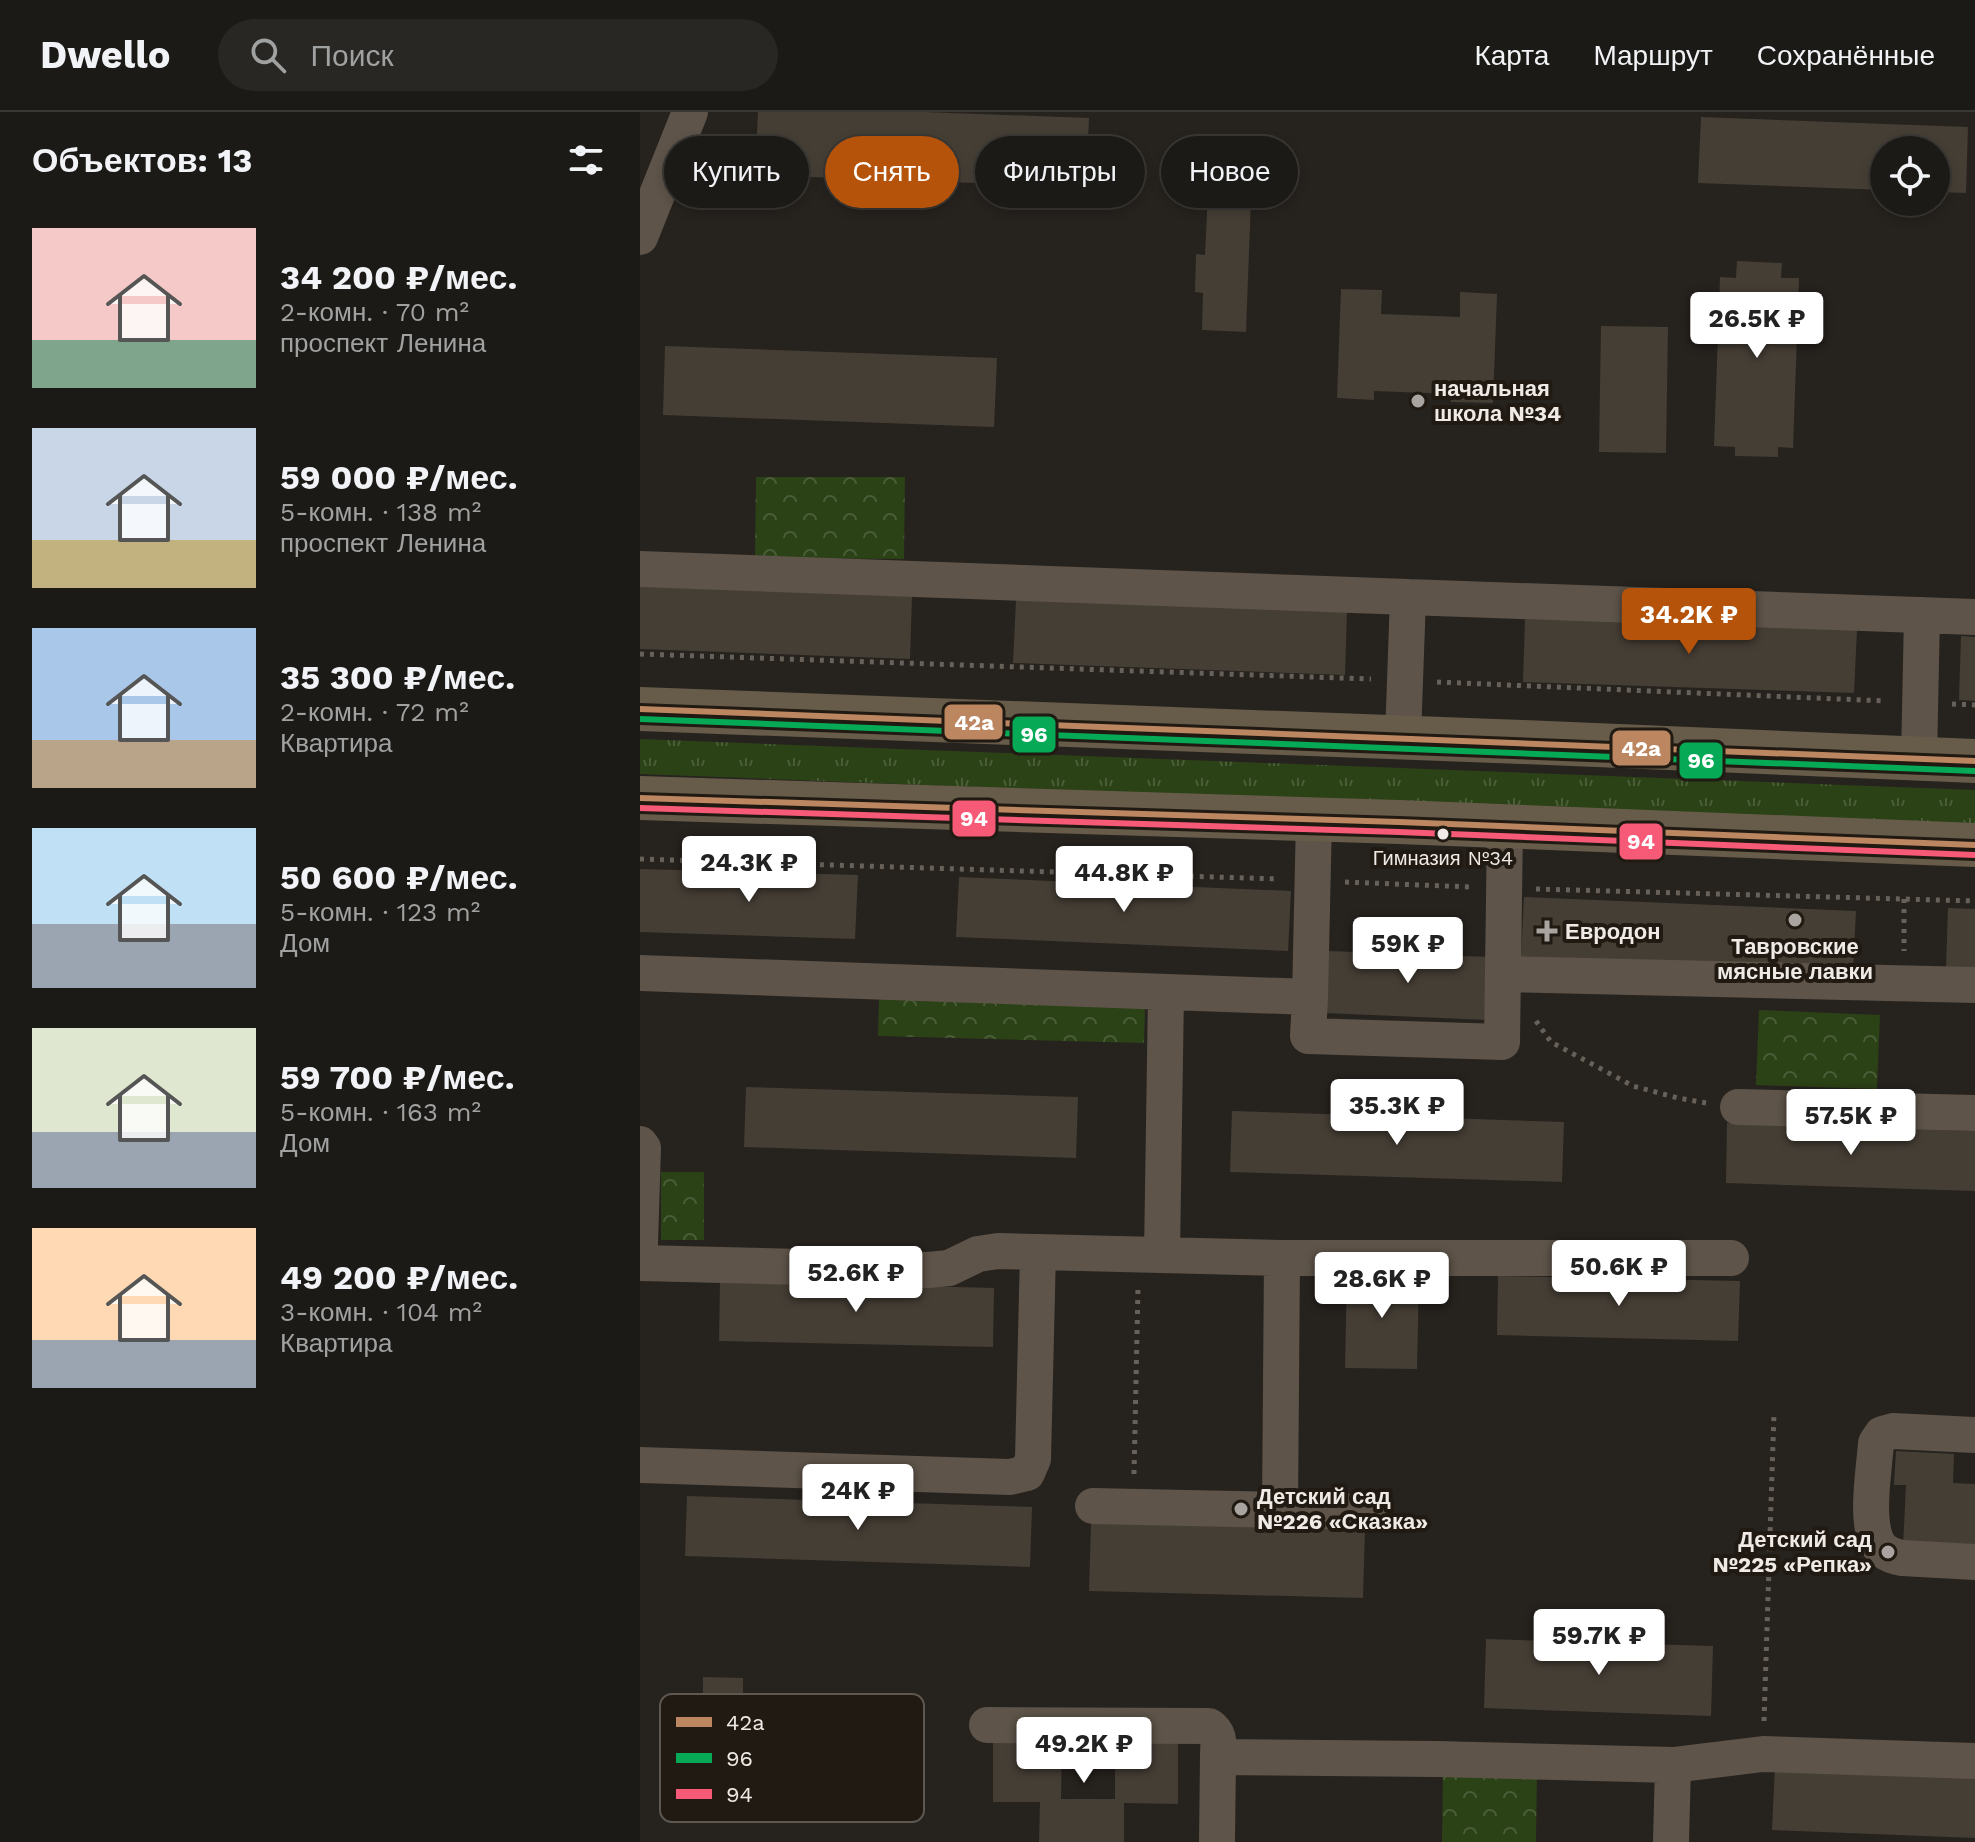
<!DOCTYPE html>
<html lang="ru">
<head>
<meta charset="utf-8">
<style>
  body { margin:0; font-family:"Work Sans",sans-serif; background:#292723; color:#f1f3f6; height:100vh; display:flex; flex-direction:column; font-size:30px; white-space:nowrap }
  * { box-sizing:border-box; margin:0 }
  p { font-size:26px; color:#a0a1a1 }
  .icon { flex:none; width:44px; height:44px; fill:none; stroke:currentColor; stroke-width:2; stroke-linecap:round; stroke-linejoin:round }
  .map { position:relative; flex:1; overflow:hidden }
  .side { display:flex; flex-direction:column; background:#1c1a16; width:640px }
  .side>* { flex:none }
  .banner { position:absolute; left:24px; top:24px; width:760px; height:72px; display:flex; gap:16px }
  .tools { position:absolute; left:1230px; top:24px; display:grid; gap:16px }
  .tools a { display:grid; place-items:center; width:80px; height:80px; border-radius:50%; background:#1c1a16; box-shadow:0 4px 12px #0003,0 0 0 2px #3a3835; font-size:40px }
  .price { position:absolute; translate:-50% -68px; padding:0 18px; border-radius:8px; background:#fff; color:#222; font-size:26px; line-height:52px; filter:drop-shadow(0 2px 4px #0008) }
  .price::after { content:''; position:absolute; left:50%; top:48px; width:24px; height:18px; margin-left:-12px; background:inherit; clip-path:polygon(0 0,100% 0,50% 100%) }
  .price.current { background:#b45309; color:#fff }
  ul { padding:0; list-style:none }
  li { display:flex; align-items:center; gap:24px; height:200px; padding:0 32px }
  li span { display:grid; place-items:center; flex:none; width:224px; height:160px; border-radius:0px; color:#555 }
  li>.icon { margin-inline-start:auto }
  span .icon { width:96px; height:96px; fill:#fffc; stroke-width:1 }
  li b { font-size:34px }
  h2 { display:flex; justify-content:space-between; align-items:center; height:96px; padding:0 32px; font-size:34px }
  .tag { padding:0 28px; border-radius:36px; background:#1c1a16; box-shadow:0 4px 12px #0003,0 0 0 2px #3a3835; font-size:28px; line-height:72px }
  .tag.current { background:#b45309; color:#fff }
  header { display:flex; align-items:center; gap:48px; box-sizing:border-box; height:112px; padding:0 40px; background:#1c1a16; border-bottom:2px solid #3a3835 }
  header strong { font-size:38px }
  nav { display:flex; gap:44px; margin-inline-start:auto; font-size:28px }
  .search { width:560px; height:72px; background:#292723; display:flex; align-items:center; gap:20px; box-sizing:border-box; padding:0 28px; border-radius:44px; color:#a0a1a1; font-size:30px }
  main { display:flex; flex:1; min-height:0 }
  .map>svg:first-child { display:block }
  .grass { fill:url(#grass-tufts) }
  .park { fill:url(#park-crowns) }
  .building { fill:#453e35 }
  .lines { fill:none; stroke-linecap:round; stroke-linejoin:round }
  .path { stroke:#676159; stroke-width:5; stroke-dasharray:4 6; stroke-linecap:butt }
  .minor { stroke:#5e5449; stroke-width:36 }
  .major { stroke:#675c4a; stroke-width:44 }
  .bus-1-casing { stroke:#201a12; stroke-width:12 }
  .bus-2-casing { stroke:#201a12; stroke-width:12 }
  .bus-3-casing { stroke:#201a12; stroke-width:12 }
  .bus-1 { stroke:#bb8660; stroke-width:6 }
  .bus-2 { stroke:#06aa56; stroke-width:6 }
  .bus-3 { stroke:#f75a77; stroke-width:6 }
  .poi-dot { fill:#a9a49f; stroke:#201a12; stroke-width:3 }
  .bus-dot { fill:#efeae5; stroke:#201a12; stroke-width:3 }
  .labels { text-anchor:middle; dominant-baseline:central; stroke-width:8; stroke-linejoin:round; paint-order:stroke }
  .bus-label { font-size:20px; fill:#efeae5; stroke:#201a12 }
  .poi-label { font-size:22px; font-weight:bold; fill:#efeae5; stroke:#201a12; text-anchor:start }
  .key { fill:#201a12; stroke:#5e5851; stroke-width:2 }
  .key-label { font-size:22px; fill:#efeae5 }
  .line-badge { stroke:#201a12; stroke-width:3 }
  .badge-label { font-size:22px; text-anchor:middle; font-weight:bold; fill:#fff }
</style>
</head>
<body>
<header>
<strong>Dwello</strong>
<div class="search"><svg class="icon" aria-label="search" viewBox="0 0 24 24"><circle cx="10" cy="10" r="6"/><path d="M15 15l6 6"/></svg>Поиск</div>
<nav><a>Карта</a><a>Маршрут</a><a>Сохранённые</a></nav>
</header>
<main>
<section class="side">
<h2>Объектов: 13<svg class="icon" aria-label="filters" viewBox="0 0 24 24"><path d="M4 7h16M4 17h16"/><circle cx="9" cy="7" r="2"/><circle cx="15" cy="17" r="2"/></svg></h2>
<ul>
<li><span style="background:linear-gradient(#f6c9c9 70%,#7fa58c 0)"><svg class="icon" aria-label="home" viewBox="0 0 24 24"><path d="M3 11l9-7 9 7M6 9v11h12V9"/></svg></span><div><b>34 200 ₽/мес.</b><p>2-комн. · 70 m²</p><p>проспект Ленина</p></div></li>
<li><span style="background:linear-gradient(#c9d6e8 70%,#c2b280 0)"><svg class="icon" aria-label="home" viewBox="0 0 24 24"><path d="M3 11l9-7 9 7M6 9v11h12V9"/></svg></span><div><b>59 000 ₽/мес.</b><p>5-комн. · 138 m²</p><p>проспект Ленина</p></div></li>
<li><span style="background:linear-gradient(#a9c7e8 70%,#b9a48a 0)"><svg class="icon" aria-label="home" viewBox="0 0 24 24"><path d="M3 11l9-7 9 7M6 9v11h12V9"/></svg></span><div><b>35 300 ₽/мес.</b><p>2-комн. · 72 m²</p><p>Квартира</p></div></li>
<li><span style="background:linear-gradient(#bfe0f5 60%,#9aa5b1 0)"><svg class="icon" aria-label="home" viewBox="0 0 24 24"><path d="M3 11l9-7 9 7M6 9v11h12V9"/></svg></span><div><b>50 600 ₽/мес.</b><p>5-комн. · 123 m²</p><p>Дом</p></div></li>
<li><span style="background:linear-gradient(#dfe7d0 65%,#9aa5b1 0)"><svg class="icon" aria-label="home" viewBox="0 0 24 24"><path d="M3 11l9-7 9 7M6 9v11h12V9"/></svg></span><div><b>59 700 ₽/мес.</b><p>5-комн. · 163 m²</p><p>Дом</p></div></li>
<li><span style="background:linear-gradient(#ffd9b3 70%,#9aa5b1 0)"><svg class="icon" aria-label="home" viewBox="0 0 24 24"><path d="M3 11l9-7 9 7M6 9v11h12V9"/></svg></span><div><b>49 200 ₽/мес.</b><p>3-комн. · 104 m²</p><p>Квартира</p></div></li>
</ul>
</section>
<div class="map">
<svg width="1335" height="1730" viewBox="0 0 1335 1730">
  <defs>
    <pattern id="grass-tufts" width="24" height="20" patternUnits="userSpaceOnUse" patternTransform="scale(2)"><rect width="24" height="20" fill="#2b4116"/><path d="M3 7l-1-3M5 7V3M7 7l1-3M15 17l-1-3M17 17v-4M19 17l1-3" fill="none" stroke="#4a5d38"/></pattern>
    <pattern id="park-crowns" width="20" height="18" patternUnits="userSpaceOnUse" patternTransform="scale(2)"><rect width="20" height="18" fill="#2b4116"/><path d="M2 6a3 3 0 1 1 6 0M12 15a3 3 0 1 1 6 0" fill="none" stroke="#4a5d38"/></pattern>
  </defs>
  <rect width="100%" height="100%" fill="#26221e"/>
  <!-- grass -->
  <path class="grass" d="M0,627L1335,678V713L0,662Z"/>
  <!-- park -->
  <path class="park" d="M116,365H265L264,447L115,446Z
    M240,855L506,862L504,931L238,924Z
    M1119,898L1240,903L1237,977L1116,973Z
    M21,1060H64V1128H21Z
    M803,1656L897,1659L896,1730H802Z"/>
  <!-- building -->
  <path class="building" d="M118,0H284L449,6L446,75L115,63Z
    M1061,5L1328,15L1326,81L1296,80V38H1244V78L1058,71Z
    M569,58L612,60L606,220L562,218L563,181L555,180L556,142L565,143Z
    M1097,149L1142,151L1141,166H1159L1153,336L1138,335V345L1095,344V335L1074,334L1080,165L1096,166Z
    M701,177L742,178L741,202L820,205V180L857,182L853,291L811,290V282L734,279V288L697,286Z
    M961,214L1028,215L1026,341L959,340Z
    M25,234L357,246L354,315L23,303Z
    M0,474L272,484L270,547L0,537Z
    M376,488L707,499L705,563L373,551Z
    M885,506L1217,518L1214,581L883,570Z
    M1321,524L1335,525V589L1319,588Z
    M0,757L218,763L215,827L0,820Z
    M319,765L651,779L648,839L316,825Z
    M884,785L1216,799L1213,859L881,845Z
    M1308,796L1335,797V857L1306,856Z
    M688,839L851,845L848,908L685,901Z
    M106,975L438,985L436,1046L104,1035Z
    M592,999L924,1010L922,1070L590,1060Z
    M1087,1011L1335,1019V1079L1086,1071Z
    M707,1159L779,1161L777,1257L705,1256Z
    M858,1164L1100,1169L1098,1229L857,1223Z
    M80,1169L354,1176L353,1235L79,1229Z
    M1256,1339L1314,1342L1313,1371L1335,1372V1440L1263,1436L1266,1373H1254Z
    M47,1384L392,1395L390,1455L45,1444Z
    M451,1411L725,1417L723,1486L449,1479Z
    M846,1527L1073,1534L1071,1604L844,1596Z
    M63,1565L103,1566V1581L280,1583L279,1701L81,1699L82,1640H63Z
    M353,1625H422L421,1687H475V1626H538V1692L484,1691V1730H399L400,1690H353Z
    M1135,1653L1335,1660V1726L1132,1718Z"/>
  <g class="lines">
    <!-- path -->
    <path class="path" d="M0,542L731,567
      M797,570L1246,589
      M1312,592L1335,593
      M0,747L639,767
      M705,770L831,775
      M896,777L1335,789
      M1264,787V839
      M896,909L911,930L993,974L1038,986L1066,991
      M494,1362L498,1176
      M1124,1609L1134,1301"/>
    <!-- minor -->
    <path class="minor" d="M0,125L50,0
      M0,457L768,485L763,625
      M768,485L1335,505
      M1279,646L1282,503
      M0,861L670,885L674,707
      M863,862L1335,873
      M670,885L668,924L862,930L865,714
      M1098,995L1335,1001
      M0,1032L3,1036L0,1132
      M522,1143L526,880
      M642,1146H1091
      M0,1151L288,1158L309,1156L338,1142L358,1139L642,1146L640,1398L453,1394
      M1335,1323L1253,1319L1242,1322L1236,1331C1234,1359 1226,1403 1236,1428C1240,1439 1251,1444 1262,1446L1335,1450
      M0,1353L370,1365L387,1361L393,1347L398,1140
      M640,1398L730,1400
      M347,1613L569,1614C581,1622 578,1632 578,1645
      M577,1730L578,1645L797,1647L1033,1653L1123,1642L1335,1649
      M1031,1730L1033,1653"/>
    <!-- major -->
    <path class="major" d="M0,597L882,630L1335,649
      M0,686L759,710L1335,733"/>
    <defs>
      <path id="bus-1" d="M0,597L1335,649
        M0,686L759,710L1335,733"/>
      <path id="bus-2" d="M0,607L1335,659"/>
      <path id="bus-3" d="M0,696L759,720L1335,743"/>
    </defs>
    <!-- bus-1 casing -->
    <use href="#bus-1" class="bus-1-casing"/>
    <!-- bus-2 casing -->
    <use href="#bus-2" class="bus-2-casing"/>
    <!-- bus-3 casing -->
    <use href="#bus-3" class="bus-3-casing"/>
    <!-- bus-1 -->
    <use href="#bus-1" class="bus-1"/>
    <!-- bus-2 -->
    <use href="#bus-2" class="bus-2"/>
    <!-- bus-3 -->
    <use href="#bus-3" class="bus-3"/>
  </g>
  <!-- markers -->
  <g class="poi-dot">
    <circle cx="778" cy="289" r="8"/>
    <circle cx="1155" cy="808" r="8"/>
    <path d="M903 807h8v8h8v8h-8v8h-8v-8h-8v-8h8z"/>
    <circle cx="601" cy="1397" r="8"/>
    <circle cx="1248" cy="1440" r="8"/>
  </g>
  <circle class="bus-dot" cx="803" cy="722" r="7"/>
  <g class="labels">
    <!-- bus labels -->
    <g class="bus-label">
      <text x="803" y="746">Гимназия №34</text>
    </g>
    <!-- poi labels -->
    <g class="poi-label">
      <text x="794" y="276">начальная<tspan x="794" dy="25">школа №34</tspan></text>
      <text x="925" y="819">Евродон</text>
      <text x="1155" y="834" text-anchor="middle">Тавровские<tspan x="1155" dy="25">мясные лавки</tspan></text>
      <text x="617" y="1384">Детский сад<tspan x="617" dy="25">№226 «Сказка»</tspan></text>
      <text x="1232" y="1427" text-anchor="end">Детский сад<tspan x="1232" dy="25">№225 «Репка»</tspan></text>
    </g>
  </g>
  <!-- legend -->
  <rect x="20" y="1582" width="264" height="128" rx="12" class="key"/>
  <rect x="36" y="1605" width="36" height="10" fill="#bb8660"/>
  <rect x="36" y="1641" width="36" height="10" fill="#06aa56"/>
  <rect x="36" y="1677" width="36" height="10" fill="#f75a77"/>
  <g class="key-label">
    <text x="86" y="1618">42a</text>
    <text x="86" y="1654">96</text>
    <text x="86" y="1690">94</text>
  </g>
  <g class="line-badge">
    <rect x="303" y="591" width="61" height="38" rx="8" fill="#bb8660"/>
    <rect x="371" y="603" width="46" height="39" rx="8" fill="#06aa56"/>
    <rect x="971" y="617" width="61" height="38" rx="8" fill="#bb8660"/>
    <rect x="1038" y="629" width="46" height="39" rx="8" fill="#06aa56"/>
    <rect x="311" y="687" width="46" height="39" rx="8" fill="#f75a77"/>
    <rect x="978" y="710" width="46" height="39" rx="8" fill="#f75a77"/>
  </g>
  <g class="badge-label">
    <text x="334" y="618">42a</text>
    <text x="394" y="630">96</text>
    <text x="1001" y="644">42a</text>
    <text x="1061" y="656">96</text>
    <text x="334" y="714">94</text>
    <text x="1001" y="737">94</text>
  </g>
</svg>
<div class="tools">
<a><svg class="icon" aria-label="locate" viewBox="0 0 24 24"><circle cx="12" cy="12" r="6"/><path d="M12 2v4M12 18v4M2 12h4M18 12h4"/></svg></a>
</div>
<b class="price" style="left:1117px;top:248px">26.5K ₽</b>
<b class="price current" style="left:1049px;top:544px">34.2K ₽</b>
<b class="price" style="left:109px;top:792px">24.3K ₽</b>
<b class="price" style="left:484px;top:802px">44.8K ₽</b>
<b class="price" style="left:768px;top:873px">59K ₽</b>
<b class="price" style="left:757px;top:1035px">35.3K ₽</b>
<b class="price" style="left:1211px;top:1045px">57.5K ₽</b>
<b class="price" style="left:979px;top:1196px">50.6K ₽</b>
<b class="price" style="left:216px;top:1202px">52.6K ₽</b>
<b class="price" style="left:742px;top:1208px">28.6K ₽</b>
<b class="price" style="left:218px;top:1420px">24K ₽</b>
<b class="price" style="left:959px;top:1565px">59.7K ₽</b>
<b class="price" style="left:444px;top:1673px">49.2K ₽</b>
<div class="banner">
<a class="tag">Купить</a>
<a class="tag current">Снять</a>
<a class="tag">Фильтры</a>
<a class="tag">Новое</a>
</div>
</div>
</main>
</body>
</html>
